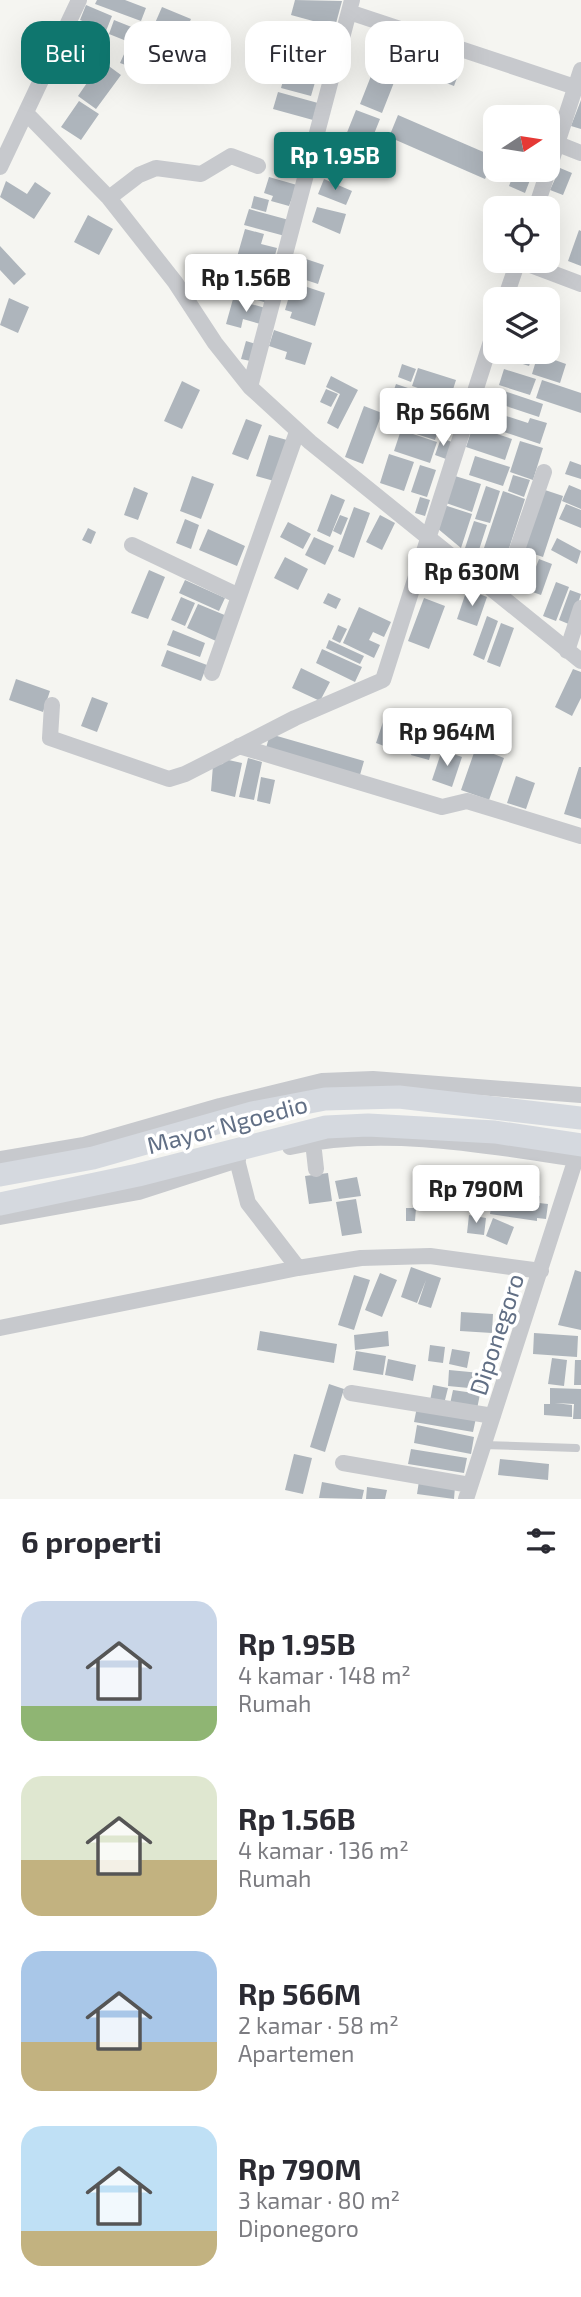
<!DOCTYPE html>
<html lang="id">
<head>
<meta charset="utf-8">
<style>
  body { margin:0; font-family:"Exo 2",sans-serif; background:#f7f7f7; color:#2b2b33; height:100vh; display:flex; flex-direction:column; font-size:26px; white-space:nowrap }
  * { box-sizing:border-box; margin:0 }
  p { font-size:23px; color:#7c7c81 }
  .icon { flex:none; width:38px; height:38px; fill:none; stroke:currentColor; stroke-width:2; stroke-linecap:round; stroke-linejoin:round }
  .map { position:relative; height:1499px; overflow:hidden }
  .details { display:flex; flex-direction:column; background:#fff; flex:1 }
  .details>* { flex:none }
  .top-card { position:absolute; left:21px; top:21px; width:539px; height:63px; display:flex; gap:14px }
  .needle { width:46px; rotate:78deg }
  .buttons { position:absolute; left:483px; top:105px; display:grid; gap:14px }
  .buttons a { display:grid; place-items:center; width:77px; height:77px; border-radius:14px; background:#fff; box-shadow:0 7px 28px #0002; font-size:35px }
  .price { position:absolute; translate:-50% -60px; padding:0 16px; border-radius:7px; background:#fff; color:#222; font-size:23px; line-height:46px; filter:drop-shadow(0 2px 4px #0008) }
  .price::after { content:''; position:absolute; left:50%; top:42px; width:21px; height:16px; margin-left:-10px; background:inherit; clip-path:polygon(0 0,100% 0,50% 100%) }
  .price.active { background:#0f766e; color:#fff }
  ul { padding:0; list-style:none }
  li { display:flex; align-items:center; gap:21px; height:175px; padding:0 21px }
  li span { display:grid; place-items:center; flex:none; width:196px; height:140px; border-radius:21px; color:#555 }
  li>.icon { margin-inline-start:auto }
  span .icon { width:84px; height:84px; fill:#fffc; stroke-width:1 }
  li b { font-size:30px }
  h2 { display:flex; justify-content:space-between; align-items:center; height:84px; padding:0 21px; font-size:30px }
  .pill { padding:0 24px; border-radius:21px; background:#fff; box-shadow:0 7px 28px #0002; font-size:24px; line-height:63px }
  .pill.active { background:#0f766e; color:#fff }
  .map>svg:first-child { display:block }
  .building { fill:#aeb5bc }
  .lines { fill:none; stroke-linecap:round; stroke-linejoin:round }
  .lane { stroke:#c7c9cd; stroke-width:8 }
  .street { stroke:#c7c9cd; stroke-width:16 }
  .secondary { stroke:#d5d9df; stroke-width:23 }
  .labels { text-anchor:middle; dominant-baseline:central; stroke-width:7; stroke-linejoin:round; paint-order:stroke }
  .street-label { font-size:24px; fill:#616f85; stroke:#fff }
</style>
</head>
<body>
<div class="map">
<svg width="581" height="1499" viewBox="0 0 581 1499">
  <rect width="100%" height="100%" fill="#f5f5f1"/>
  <!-- building -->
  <path class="building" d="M97,0H125L146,8L141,21L95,4Z
    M295,0L342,1L335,27L291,15Z
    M86,5L112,16L106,31L80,20Z
    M162,7L191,19L164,81L135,69Z
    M114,20L139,30L134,44L109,34Z
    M293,32L306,35L304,43L329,50L326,63L287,53Z
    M125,52L138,57L134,68L120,63Z
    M380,53L402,62L382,113L360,104Z
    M295,58L325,66L322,78L292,69Z
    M102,61L121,75L96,109L78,96Z
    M432,65L458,75L454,86L428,76Z
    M286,70L316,79L311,96L281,88Z
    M278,92L318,103L313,120L273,109Z
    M581,100V129L571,126Z
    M79,101L99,114L81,140L61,127Z
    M356,110L380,119L366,154L342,145Z
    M398,115L495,157L485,179L389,137Z
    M560,168L572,173L563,195L550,190Z
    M514,173L530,180L525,193L509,186Z
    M269,177L297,185L289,206L271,201L273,196L264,193Z
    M324,179L352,191L346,205L318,194Z
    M6,181L27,194L35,182L51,193L34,219L0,197Z
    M254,196L269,200L266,212L251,208Z
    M317,207L346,214L340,234L312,222Z
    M249,209L289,220L285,236L244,225Z
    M88,215L113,229L99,255L74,242Z
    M245,229L264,234L261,244L277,248L272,266L237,257Z
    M579,230L581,231V266L568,261Z
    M0,246L26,274L14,285L0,270Z
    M303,258L324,265L318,284L297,277Z
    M246,262L276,271L272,286L242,278Z
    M234,277L273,288L268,303L230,293Z
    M301,285L325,293L315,326L290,318L292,312L285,310L290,293L298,295Z
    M9,298L29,307L18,333L0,325Z
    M233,299L269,309L264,325L243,319L241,328L226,324Z
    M274,330L312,343L305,365L285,359L287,352L269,346Z
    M246,341L259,345L255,362L241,359Z
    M506,352H534L529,366L504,358Z
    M538,354L566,364L560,383L532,374Z
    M402,364L416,369L411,382L398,377Z
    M418,368L456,380L450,399L412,386Z
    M504,369L536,379L530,395L499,385Z
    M331,376L358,390L338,429L327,423L340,394L326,387Z
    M542,380L581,393V413L536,398Z
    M182,381L200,390L182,429L164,421Z
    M396,384L417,391L411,408L390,401Z
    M326,389L338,394L331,407L320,402Z
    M420,391L447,399L441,418L414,409Z
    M504,391L543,404L539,417L500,404Z
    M364,406L382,413L363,464L345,457Z
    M413,412L441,421L435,440L407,431Z
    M503,415L528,423L530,418L547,423L540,444L498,430Z
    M246,419L262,425L248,460L232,454Z
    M473,426L512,439L505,460L466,447Z
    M401,430L437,442L430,463L394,451Z
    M269,435L287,440L274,481L256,476Z
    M441,438L452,442L446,459L435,455Z
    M520,441L543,448L533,480L510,472Z
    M389,454L414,462L404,491L380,483Z
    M475,456L510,467L503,486L469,475Z
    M570,461L581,465V479L565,474Z
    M420,465L436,470L427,497L411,492Z
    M513,475L530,480L524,497L508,491Z
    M192,476L214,484L201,519L180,511Z
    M455,476L481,484L472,512L446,503Z
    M569,485L581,490V509L562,501Z
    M486,486L500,491L490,523L475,519Z
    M134,487L148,493L138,520L124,515Z
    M542,489L563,496L543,557L522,550Z
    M503,491L525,499L502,570L479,563Z
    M331,494L345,500L330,537L317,531Z
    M420,497L430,500L425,516L415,513Z
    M566,504L581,510V528L559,519Z
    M444,505L472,514L461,548L437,528Z
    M354,507L370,513L354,558L338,551Z
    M340,515L348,518L341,535L333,531Z
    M380,515L395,523L382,550L366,542Z
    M185,519L199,525L191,549L176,543Z
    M474,521L487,525L478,553L465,548Z
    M288,522L311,534L303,549L280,537Z
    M88,528L96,532L91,544L82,540Z
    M208,529L245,546L237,566L199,550Z
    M314,537L334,546L325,565L305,555Z
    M557,538L581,551L577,564L551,550Z
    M285,557L308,569L298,590L274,578Z
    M539,559L552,564L541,595L527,590Z
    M149,570L165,577L148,619L131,613Z
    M185,580L225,598L219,611L179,593Z
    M556,582L569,587L556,621L543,616Z
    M467,589L487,597L477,626L457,619Z
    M570,590L581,594L571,625L559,620Z
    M328,593L341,599L336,609L323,603Z
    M181,597L195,603L185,626L171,620Z
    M424,598L445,606L429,649L408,641Z
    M198,604L227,616L216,641L187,628Z
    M359,607L391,622L384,637L373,632L369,640L380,645L374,658L343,643Z
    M487,616L498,621L484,660L473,655Z
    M501,623L514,628L500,667L487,662Z
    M338,625L347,629L340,643L332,639Z
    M173,630L205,643L200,657L167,645Z
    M329,640L364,656L360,664L326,648Z
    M322,649L362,667L355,682L316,663Z
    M167,650L207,665L201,681L161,666Z
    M301,668L330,682L320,701L292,688Z
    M573,669L581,672V698L572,716L555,707Z
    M16,679L50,691L43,712L9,700Z
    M92,697L108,703L97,732L81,726Z
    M383,722L403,729L395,750L376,743Z
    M420,722L438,727L429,760L411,755Z
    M270,734L364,761L360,775L266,748Z
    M476,747L504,758L489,800L461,790Z
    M442,750L462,757L452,787L432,780Z
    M248,758L262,762L254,800L239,797Z
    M224,759L242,763L235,797L211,791L213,765L223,764Z
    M579,767H581V819L564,814Z
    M516,776L535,783L526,809L507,803Z
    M261,777L275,780L270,804L257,801Z
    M328,1173L332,1201L309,1204L305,1176Z
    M357,1177L361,1196L339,1199L335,1181Z
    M494,1189L540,1196L539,1203L548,1204L546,1219L537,1218V1221L490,1214Z
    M356,1199L362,1233L342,1236L336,1202Z
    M406,1208H416L415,1221H406Z
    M469,1215L486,1218L484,1235L467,1233Z
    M493,1218L514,1227L507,1245L486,1236Z
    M411,1267L441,1278L431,1308L418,1304L426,1280L417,1303L401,1297Z
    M575,1270L581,1272V1330L558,1325Z
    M380,1273L397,1280L382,1317L365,1310Z
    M354,1275L370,1280L354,1330L338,1325Z
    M461,1312L493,1314L492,1333L460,1331Z
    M260,1331L337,1344L334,1363L257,1350Z
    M388,1331L389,1346L355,1350L354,1335Z
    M534,1333L578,1336L577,1357L533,1354Z
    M430,1345L445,1347L443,1363L428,1361Z
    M452,1349L470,1352L467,1368L449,1364Z
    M356,1351L386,1356L383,1375L353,1370Z
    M552,1358L567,1360L564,1386L548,1384Z
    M388,1359L416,1365L413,1381L385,1375Z
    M575,1360H581V1385H574Z
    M449,1370L491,1374L490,1390L448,1386Z
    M329,1384L344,1389L325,1452L310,1447Z
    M433,1385L448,1388L444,1404L430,1401Z
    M550,1388L581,1389V1419H573L574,1404L555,1403L572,1405V1417L544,1415V1404H550Z
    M453,1390L480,1394L477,1409L450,1404Z
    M417,1407L476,1418L473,1432L414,1422Z
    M417,1425L474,1437L471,1454L414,1443Z
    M411,1449L467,1458L464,1473L408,1464Z
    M294,1454L312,1458L303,1494L285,1490Z
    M500,1459L549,1464L548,1480L498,1475Z
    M419,1481L455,1487L454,1499L417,1494Z
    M322,1482L364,1490L362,1499L319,1498Z
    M367,1487L387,1490L385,1499H366Z"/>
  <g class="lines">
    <!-- lane -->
    <path class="lane" d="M483,1445L576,1448"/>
    <!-- street -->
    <path class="street" d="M349,12L575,87
      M26,113L109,198L175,282L215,343L250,387L310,442L581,661
      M558,144L581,153
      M0,167L79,0
      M109,198L139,175L156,168L201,174L231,156L258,166
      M536,208L581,70
      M520,261L581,284
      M505,299L518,261
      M250,387L352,0
      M132,545L239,596
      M501,596L544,472
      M567,651L581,608
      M212,673L297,432
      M52,705L50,738L169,779L185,774L295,718L383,680L495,329
      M239,746L442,807L467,801L581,836
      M313,1142L316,1169
      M290,1147C380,1126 486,1145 576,1159
      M0,1159L84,1145L220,1106L322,1081L373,1079L581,1095
      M237,1160L248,1203L298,1268
      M0,1217L139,1192L238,1160
      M0,1328L298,1268L361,1258L430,1256L541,1271
      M351,1393L493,1416
      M343,1463L470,1485
      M466,1499L579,1149"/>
    <!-- secondary -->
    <path class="secondary" d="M0,1175L93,1158L252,1113L325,1099L399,1097L581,1118
      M0,1204L138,1175L326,1127L368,1125L495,1132L581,1145"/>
  </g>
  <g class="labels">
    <!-- street labels -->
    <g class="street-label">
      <text transform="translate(227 1124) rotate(-15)">Mayor Ngoedio</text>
      <text transform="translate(496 1334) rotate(-72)">Diponegoro</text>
    </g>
  </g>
</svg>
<div class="buttons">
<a><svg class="needle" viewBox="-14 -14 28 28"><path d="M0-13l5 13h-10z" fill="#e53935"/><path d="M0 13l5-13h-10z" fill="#7c7c81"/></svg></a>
<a><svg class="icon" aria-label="locate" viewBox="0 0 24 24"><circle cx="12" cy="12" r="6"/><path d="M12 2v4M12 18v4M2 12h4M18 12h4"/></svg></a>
<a><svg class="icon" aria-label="layers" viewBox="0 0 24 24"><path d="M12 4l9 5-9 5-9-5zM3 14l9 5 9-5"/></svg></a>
</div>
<b class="price active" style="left:335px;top:192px">Rp 1.95B</b>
<b class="price" style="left:246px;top:314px">Rp 1.56B</b>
<b class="price" style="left:443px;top:448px">Rp 566M</b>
<b class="price" style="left:472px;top:608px">Rp 630M</b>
<b class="price" style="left:447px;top:768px">Rp 964M</b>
<b class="price" style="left:476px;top:1225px">Rp 790M</b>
<div class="top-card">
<a class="pill active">Beli</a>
<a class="pill">Sewa</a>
<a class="pill">Filter</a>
<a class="pill">Baru</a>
</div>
</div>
<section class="details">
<h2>6 properti<svg class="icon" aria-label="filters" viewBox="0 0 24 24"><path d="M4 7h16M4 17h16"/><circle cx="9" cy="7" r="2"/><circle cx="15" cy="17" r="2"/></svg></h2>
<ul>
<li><span style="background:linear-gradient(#c9d6e8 75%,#8fb573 0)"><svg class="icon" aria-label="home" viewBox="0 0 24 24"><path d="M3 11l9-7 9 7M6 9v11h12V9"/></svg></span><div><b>Rp 1.95B</b><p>4 kamar · 148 m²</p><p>Rumah</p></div></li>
<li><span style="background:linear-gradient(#dfe7d0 60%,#c2b280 0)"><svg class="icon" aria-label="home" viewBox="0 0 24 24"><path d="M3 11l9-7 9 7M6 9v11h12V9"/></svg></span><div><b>Rp 1.56B</b><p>4 kamar · 136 m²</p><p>Rumah</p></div></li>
<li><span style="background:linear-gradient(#a9c7e8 65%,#c2b280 0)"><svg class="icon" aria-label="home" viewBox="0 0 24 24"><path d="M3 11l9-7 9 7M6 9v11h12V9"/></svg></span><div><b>Rp 566M</b><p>2 kamar · 58 m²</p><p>Apartemen</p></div></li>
<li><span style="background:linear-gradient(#bfe0f5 75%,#c2b280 0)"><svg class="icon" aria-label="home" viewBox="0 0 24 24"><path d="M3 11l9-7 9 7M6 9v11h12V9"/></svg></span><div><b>Rp 790M</b><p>3 kamar · 80 m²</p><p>Diponegoro</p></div></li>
</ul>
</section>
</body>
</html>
